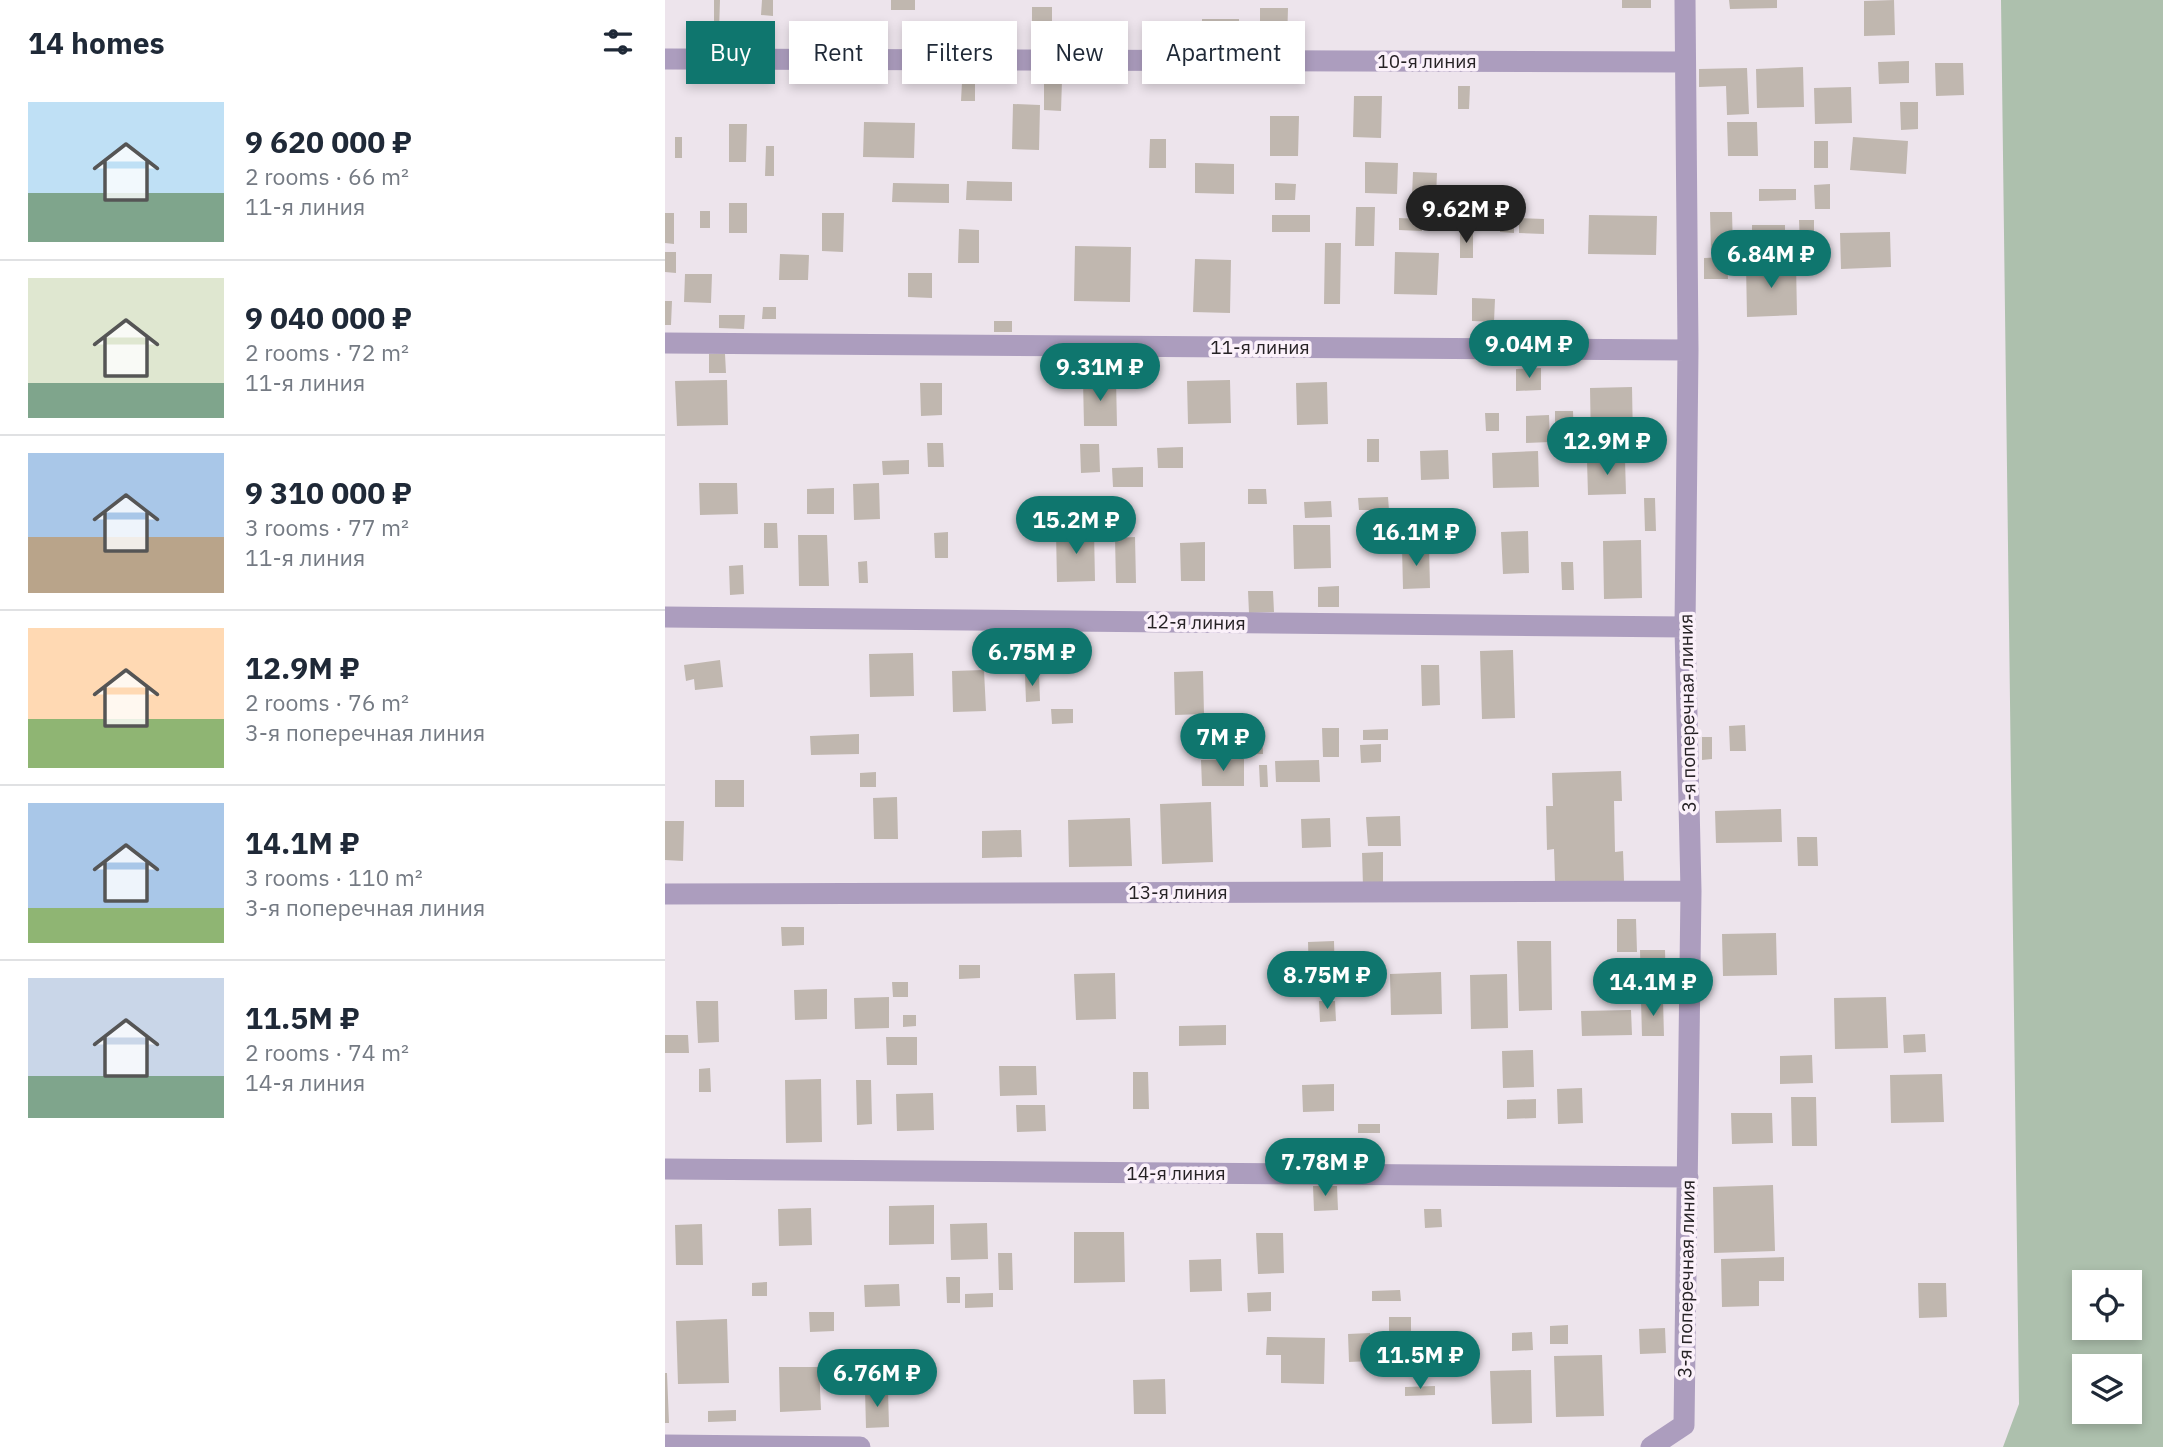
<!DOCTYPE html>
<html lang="en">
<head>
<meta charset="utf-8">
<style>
  body { margin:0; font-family:"IBM Plex Sans",sans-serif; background:#f6f6f7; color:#1f2937; height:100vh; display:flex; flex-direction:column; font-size:26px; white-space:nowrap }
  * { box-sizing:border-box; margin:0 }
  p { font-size:23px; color:#747a83 }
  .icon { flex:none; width:38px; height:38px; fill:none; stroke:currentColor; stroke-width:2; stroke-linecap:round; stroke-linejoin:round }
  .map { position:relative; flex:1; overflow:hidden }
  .drawer { display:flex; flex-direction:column; background:#fff; width:665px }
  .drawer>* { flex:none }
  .top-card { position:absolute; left:21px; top:21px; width:665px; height:63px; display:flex; gap:14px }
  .controls { position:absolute; left:1407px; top:1270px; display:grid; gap:14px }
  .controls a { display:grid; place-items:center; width:70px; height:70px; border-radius:0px; background:#fff; box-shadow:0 4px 10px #0003; font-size:35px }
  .price { position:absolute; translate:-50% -60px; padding:0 16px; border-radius:24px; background:#0f766e; color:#fff; font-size:23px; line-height:46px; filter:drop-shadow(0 2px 4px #0008) }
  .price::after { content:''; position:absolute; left:50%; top:42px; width:21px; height:16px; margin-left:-10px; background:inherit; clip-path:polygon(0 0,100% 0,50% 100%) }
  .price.current { background:#222; color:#fff }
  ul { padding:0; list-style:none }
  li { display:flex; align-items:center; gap:21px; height:175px; padding:0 28px }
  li+li { border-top:2px solid #e0e1e3 }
  li span { display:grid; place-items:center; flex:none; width:196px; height:140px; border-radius:0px; color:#555 }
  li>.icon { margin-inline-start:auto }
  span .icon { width:84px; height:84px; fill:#fffc; stroke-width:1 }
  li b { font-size:30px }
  h2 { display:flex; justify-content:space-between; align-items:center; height:84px; padding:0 28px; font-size:30px }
  .tag { padding:0 24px; border-radius:0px; background:#fff; box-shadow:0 4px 10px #0003; font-size:24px; line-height:63px }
  .tag.current { background:#0f766e; color:#fff }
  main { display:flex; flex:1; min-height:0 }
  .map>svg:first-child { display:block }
  .green { fill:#adc0ad; fill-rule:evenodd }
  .building { fill:#c0b7af }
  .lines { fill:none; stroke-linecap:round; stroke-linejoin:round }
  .street { stroke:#ac9dbe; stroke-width:21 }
  .labels { text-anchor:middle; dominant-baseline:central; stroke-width:7; stroke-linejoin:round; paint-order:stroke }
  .street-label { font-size:19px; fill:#262225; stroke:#fbf1fa }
</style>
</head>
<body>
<main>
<section class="drawer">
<h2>14 homes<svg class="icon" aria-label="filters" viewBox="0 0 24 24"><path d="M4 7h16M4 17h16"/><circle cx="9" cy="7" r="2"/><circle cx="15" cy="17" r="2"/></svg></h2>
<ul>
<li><span style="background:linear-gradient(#bfe0f5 65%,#7fa58c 0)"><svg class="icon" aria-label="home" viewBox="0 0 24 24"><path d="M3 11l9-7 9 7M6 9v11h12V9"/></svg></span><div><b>9 620 000 ₽</b><p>2 rooms · 66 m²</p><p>11-я линия</p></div></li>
<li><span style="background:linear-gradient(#dfe7d0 75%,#7fa58c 0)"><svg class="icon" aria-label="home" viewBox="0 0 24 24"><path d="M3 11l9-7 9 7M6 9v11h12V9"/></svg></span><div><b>9 040 000 ₽</b><p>2 rooms · 72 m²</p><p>11-я линия</p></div></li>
<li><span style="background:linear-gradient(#a9c7e8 60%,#b9a48a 0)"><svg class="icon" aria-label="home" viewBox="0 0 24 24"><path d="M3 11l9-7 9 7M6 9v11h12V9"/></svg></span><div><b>9 310 000 ₽</b><p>3 rooms · 77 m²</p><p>11-я линия</p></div></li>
<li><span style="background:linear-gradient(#ffd9b3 65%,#8fb573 0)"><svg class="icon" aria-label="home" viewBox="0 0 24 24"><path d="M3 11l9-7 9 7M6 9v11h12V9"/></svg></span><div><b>12.9M ₽</b><p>2 rooms · 76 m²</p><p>3-я поперечная линия</p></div></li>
<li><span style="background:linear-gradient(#a9c7e8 75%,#8fb573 0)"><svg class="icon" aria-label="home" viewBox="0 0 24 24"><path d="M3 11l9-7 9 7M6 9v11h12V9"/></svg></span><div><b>14.1M ₽</b><p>3 rooms · 110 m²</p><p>3-я поперечная линия</p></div></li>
<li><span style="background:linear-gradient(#c9d6e8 70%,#7fa58c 0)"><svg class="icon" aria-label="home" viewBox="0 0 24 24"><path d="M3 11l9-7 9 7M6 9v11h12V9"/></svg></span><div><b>11.5M ₽</b><p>2 rooms · 74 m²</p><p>14-я линия</p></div></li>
</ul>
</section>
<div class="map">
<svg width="1498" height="1447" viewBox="0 0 1498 1447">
  <rect width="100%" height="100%" fill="#ede4ec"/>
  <!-- green -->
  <path class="green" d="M1336,0H1498V1447H1338L1354,1404ZM1419,1283H1465V1328H1419ZM1419,1367H1465V1412H1419Z"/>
  <!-- building -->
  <path class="building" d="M49,0H55L54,31H49Z
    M97,0H108V16L96,15Z
    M226,0H250V10H226Z
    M957,0H986V8H957Z
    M1064,0H1112V8L1065,9Z
    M1229,0L1230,35L1199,36V1Z
    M367,7H387V43L367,42Z
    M595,8H623L622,43L595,42Z
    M537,19H574V36L537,35Z
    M1244,61V83L1214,84L1213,62Z
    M1270,63H1298L1299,95L1271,96Z
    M1138,67L1139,107L1092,108L1091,69Z
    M1082,68L1084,114L1062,115L1061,86L1034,87V69Z
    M379,80H397L396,111L379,110Z
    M297,82L310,83V101H296Z
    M793,86H805L804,109H793Z
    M1186,87L1187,123L1150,124L1149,88Z
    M689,96H717L716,138L688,137Z
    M1235,102H1253V129L1236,130Z
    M348,104L375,105L374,150L347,149Z
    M605,116H634L633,156H605Z
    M199,122L250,123L249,158L198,157Z
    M1062,122H1092L1093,156H1063Z
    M64,124H82L81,162H64Z
    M10,137H17V158H10Z
    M1188,137L1243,141L1241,174L1185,170Z
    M485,139H501V168H484Z
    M1149,141H1163V168H1149Z
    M101,146H109V176H100Z
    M700,162L733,163L732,194L700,193Z
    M530,163L569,164V194L530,193Z
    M748,172L772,173L771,197L747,196Z
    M302,181L347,182V201L301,200Z
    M228,183L284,184V203L227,202Z
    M610,183L631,184L630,200H610Z
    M1165,184V209H1150L1149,185Z
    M1094,189H1131V200L1094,201Z
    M64,203H82V233H64Z
    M691,207H710L709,246H690Z
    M835,208H849V233L835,232Z
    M35,211H45V228H35Z
    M1045,212H1067L1068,250L1046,251Z
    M0,213H9V244L0,243Z
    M157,213H179L178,252L157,251Z
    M607,215H645V232H607Z
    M924,215L992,216L991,255L923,254Z
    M734,218L757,219V231L734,230Z
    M854,218L879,219V234L854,233Z
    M1134,220H1149V246H1135Z
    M1087,225H1120V236L1087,237Z
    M294,229L314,230V263H293Z
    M1225,232L1226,267L1176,269L1175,233Z
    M795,233H808V258H795Z
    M660,243H676L675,304H659Z
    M410,246L466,247L465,302L409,301Z
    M0,252H11V273L0,272Z
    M730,252L774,253L772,295L729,294Z
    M115,254L144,255L143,280H114Z
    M1062,257L1063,279H1039V258Z
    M530,259L566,260L565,313L528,312Z
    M1131,263L1132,315L1082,317L1081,265Z
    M243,273H267V298L243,297Z
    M20,274H47L46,303L19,302Z
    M807,298L830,299L829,322L807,321Z
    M0,301H7L6,325H0Z
    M98,307H111V319H97Z
    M54,315H80L79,329L54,328Z
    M329,321H347V332H329Z
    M44,354H60L61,373H44Z
    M876,368V390L851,391V369Z
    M451,379L452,426H419L418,380Z
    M62,380L63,425L12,426L10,381Z
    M565,380L566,423L523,424L522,381Z
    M662,382L663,424L632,425L631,383Z
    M255,383H277V415L256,416Z
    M967,387L968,443L926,444L925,388Z
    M890,411H908L909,440L890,441Z
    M820,413H834V431H821Z
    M884,415L885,442L861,443V416Z
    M702,439H714V462H702Z
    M262,443H278L279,467H263Z
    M415,444H434L435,472L416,473Z
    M518,447V468H493L492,448Z
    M783,450L784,479L756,480L755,451Z
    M873,451L874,487L828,488L827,453Z
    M960,459L961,494L923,495L922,460Z
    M244,460V474L218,475L217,461Z
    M478,467V487H448L447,468Z
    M34,483H72L73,514L35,515Z
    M214,483L215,519L189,520L188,484Z
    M169,488V514H142V489Z
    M583,489H601L602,504H583Z
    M723,497L724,510H694L693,498Z
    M979,498H990L991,531H980Z
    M666,501L667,517L640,518L639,502Z
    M99,523H112L113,548H99Z
    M628,525H665L666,568L629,569Z
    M429,531L430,581L392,582L391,532Z
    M863,531L864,573L838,574L836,532Z
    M283,532V558H270L269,533Z
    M133,535H162L164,586H134Z
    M470,537L471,583H451L450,538Z
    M976,540L977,598L939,599L938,541Z
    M540,542V581H516L515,543Z
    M764,546L765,588L738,589L737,547Z
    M202,561L203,583H194L193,562Z
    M896,562H908L909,590H897Z
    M78,565L79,594L65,595L64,566Z
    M674,586V607H653V587Z
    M583,591H608L609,612L584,613Z
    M848,650L850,718L817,719L815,651Z
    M248,653L249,696L205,697L204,654Z
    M55,660L58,687L30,690L29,679L21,681L19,665Z
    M756,665H774L775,705L757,706Z
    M319,670L321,711L288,712L287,671Z
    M538,671L539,714L510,715L509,672Z
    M360,675H374L375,701L361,702Z
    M386,709H408V723L387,724Z
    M1080,725L1081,751H1065L1064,726Z
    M657,728H674V757H658Z
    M597,729L598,754L560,755V730Z
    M723,729V740H698V730Z
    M194,734V754L146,755L145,736Z
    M1037,737H1047V759L1037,760Z
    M716,744V762L696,763L695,745Z
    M579,759V786H537L536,760Z
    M654,760L655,782H611L610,761Z
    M594,765H602L603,787H595Z
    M956,771L957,801H949L950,852L958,851L959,881L890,882L889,849L882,850L881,806H888L887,773Z
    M211,772V787H195V773Z
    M50,780H79V807H50Z
    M232,797L233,839H209L208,798Z
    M546,802L548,862L497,864L495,804Z
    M1116,809L1117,842L1051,843L1050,811Z
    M735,816L736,846H703L701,817Z
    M465,818L467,866L404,867L403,820Z
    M665,818L666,847L637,848L636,819Z
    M0,821H19L18,861L0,860Z
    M356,830L357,857L317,858V831Z
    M1132,837H1152L1153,866H1133Z
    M718,852V886H698L697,853Z
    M952,919H971L972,952H952Z
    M116,927H139V945L117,946Z
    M1111,933L1112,975L1058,976L1057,934Z
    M669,941L670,979L644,980L643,942Z
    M852,941H886L887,1010L854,1011Z
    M975,950H1000L1001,991L976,992Z
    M294,965H315V978L294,979Z
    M776,972L777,1014L726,1015L725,974Z
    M450,973L451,1019L411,1020L409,974Z
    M842,974L843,1028L806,1029L805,975Z
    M227,982H243V997H228Z
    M162,989V1019L130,1020L129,990Z
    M224,997V1028L190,1029L189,998Z
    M1221,997L1223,1048L1170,1049L1169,998Z
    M998,1000L999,1036H977L976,1001Z
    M31,1001H53L54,1042L33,1043Z
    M654,1001H670L671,1021L655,1022Z
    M966,1010L967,1035L917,1036L916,1011Z
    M238,1015H251V1026L238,1027Z
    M561,1025V1045L514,1046V1026Z
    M1260,1034L1261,1052L1239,1053L1238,1035Z
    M0,1035H23L24,1053H0Z
    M221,1037H252V1065H222Z
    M868,1050L869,1087L838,1088L837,1051Z
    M1147,1055L1148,1083L1115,1084V1056Z
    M334,1066H371L372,1095L335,1096Z
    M45,1068L46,1092H34V1069Z
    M468,1072H483L484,1109H468Z
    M1277,1074L1279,1122L1226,1123L1225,1075Z
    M156,1079L157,1142L121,1143L120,1080Z
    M191,1080H206L207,1124L192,1125Z
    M669,1084V1111L638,1112L637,1085Z
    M917,1088L918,1123L893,1124L892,1089Z
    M268,1093L269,1130L232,1131L231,1094Z
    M1126,1097H1151L1152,1146H1127Z
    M871,1099V1118L842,1119V1100Z
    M351,1105H380L381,1131L352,1132Z
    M1066,1113H1107L1108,1143L1067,1144Z
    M693,1124H715V1133H693Z
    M1108,1185L1110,1251L1049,1253L1048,1187Z
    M648,1186H672L673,1210L649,1211Z
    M269,1205V1244L224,1245V1206Z
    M146,1208L147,1245L114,1246L113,1209Z
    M759,1209H776L777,1227L760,1228Z
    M322,1223L323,1259L286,1260L285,1224Z
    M37,1224L38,1265H11L10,1225Z
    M409,1232H459L460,1282L409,1283Z
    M591,1233H618L619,1273L593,1274Z
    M333,1253H347L348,1290H334Z
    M1119,1257V1281H1094V1306L1057,1307L1056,1259Z
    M556,1259L557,1291L525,1292L524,1260Z
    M281,1277H295V1303H282Z
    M102,1282V1296H87V1283Z
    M1253,1283H1281L1282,1317L1254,1318Z
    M234,1284L235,1306L200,1307L199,1285Z
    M735,1290L736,1301H707V1291Z
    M606,1292V1311L583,1312L582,1293Z
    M328,1293V1307L300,1308V1294Z
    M144,1312H169V1331L145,1332Z
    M724,1317H746V1336H724Z
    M62,1319L64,1383L13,1384L11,1321Z
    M903,1325V1344H885V1326Z
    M1000,1328L1001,1353L975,1354L974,1329Z
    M867,1332L868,1350L847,1351V1333Z
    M705,1333L706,1361L684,1362L683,1334Z
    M602,1337L660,1338L659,1384L616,1383V1355H601Z
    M937,1355L939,1416L891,1417L889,1356Z
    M114,1367H154L156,1410L115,1412Z
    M866,1370L867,1423L827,1424L825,1371Z
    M0,1373H2L4,1423H0Z
    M500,1379L501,1414H469L468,1380Z
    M770,1386V1395L740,1396V1387Z
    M200,1390H223L224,1427L201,1428Z
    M71,1410V1421L43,1422V1411Z"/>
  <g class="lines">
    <!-- street -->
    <path class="street" d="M0,59L1019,62
      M0,343L1023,350
      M0,617L1020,627
      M0,894L1026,891
      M0,1169L1023,1177
      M0,1445L195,1447
      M986,1447L1019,1425L1026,891L1020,627L1023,350L1020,0"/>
  </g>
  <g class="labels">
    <!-- street labels -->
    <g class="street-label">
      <text x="762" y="61">10-я линия</text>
      <text x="595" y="347">11-я линия</text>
      <text transform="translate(531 622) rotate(1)">12-я линия</text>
      <text transform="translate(1022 713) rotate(-91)">3-я поперечная линия</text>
      <text x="513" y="892">13-я линия</text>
      <text x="511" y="1173">14-я линия</text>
      <text transform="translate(1021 1279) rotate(-89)">3-я поперечная линия</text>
    </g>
  </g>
</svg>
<div class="controls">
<a><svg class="icon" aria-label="locate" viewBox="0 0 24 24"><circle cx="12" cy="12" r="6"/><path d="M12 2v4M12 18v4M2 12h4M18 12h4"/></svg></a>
<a><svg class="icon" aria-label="layers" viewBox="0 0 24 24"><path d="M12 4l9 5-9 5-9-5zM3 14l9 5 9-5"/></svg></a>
</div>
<b class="price current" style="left:801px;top:245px">9.62M ₽</b>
<b class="price" style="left:1106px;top:290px">6.84M ₽</b>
<b class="price" style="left:864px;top:380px">9.04M ₽</b>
<b class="price" style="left:435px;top:403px">9.31M ₽</b>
<b class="price" style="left:942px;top:477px">12.9M ₽</b>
<b class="price" style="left:411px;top:556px">15.2M ₽</b>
<b class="price" style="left:751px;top:568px">16.1M ₽</b>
<b class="price" style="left:367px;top:688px">6.75M ₽</b>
<b class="price" style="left:558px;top:773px">7M ₽</b>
<b class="price" style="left:662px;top:1011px">8.75M ₽</b>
<b class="price" style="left:988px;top:1018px">14.1M ₽</b>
<b class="price" style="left:660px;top:1198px">7.78M ₽</b>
<b class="price" style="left:755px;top:1391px">11.5M ₽</b>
<b class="price" style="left:212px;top:1409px">6.76M ₽</b>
<div class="top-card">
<a class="tag current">Buy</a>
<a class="tag">Rent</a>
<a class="tag">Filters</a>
<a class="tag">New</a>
<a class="tag">Apartment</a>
</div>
</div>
</main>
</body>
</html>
